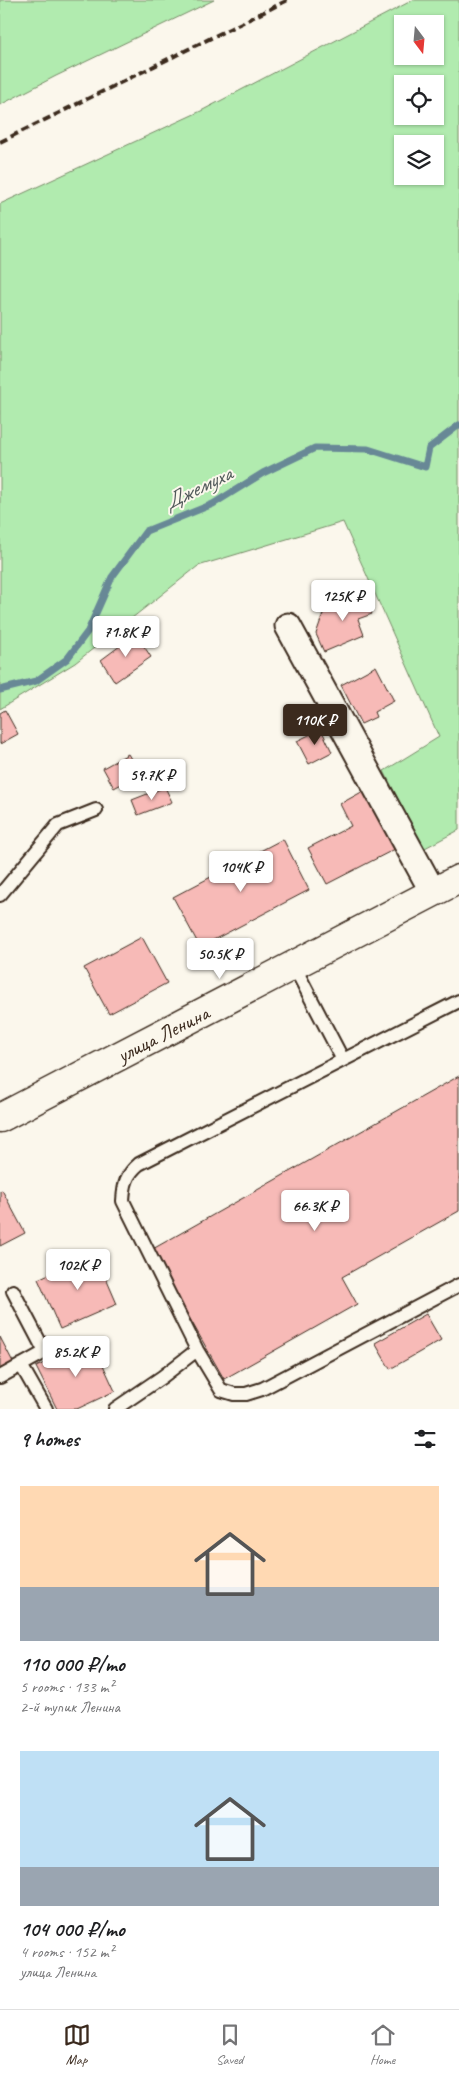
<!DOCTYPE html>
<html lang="en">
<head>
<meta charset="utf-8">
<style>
  body { margin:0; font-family:Caveat,sans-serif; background:#f6f6f6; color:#202124; height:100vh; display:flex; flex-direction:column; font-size:19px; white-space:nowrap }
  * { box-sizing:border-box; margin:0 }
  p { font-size:16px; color:#757577 }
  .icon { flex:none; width:28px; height:28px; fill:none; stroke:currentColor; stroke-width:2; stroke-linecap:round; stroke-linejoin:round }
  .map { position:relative; height:1409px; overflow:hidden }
  .sheet { display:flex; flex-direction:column; background:#fff; flex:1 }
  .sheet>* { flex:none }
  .needle { width:32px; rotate:164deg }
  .tools { position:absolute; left:394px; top:15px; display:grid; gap:10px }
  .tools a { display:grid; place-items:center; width:50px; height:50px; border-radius:0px; background:#fff; box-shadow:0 1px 4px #0004; font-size:25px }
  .price { position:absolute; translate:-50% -42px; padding:0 11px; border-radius:5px; background:#fff; color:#222; font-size:16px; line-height:32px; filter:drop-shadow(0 1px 2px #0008) }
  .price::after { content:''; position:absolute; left:50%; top:30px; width:15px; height:11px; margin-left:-8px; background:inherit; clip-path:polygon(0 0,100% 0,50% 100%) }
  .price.on { background:#3b2a1e; color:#fff }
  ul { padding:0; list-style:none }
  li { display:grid; align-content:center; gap:10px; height:265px; padding:0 20px }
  li span { display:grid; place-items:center; height:155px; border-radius:0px; color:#555 }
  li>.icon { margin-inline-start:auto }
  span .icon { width:90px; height:90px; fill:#fffc; stroke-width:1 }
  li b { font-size:21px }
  h2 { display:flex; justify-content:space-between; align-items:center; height:60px; padding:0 20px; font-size:21px }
  .dock { display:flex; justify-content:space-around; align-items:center; height:70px; border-top:1px solid #e0e0e0; background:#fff; font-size:14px; color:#757577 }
  .dock a { display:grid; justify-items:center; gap:2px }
  .dock .on { color:#3b2a1e }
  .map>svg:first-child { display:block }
  .green { fill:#b1ebaf; stroke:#768a66; fill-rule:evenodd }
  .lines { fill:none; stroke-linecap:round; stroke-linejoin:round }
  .stream { stroke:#678896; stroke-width:7 }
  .building { fill:#f7bab7; stroke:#3b2a1e }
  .lane-casing { stroke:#3b2a1e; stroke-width:16 }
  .street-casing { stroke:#3b2a1e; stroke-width:29 }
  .secondary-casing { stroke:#3b2a1e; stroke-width:31 }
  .lane { stroke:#fbf7ec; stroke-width:12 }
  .street { stroke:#fbf7ec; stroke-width:25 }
  .secondary { stroke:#fbf7ec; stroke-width:28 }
  .rail { stroke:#3b2a1e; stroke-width:4; stroke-dasharray:8 4; stroke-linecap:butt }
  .labels { text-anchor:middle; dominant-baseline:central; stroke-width:4; stroke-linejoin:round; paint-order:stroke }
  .street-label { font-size:21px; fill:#3b2a1e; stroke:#fbf7ec }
  .water-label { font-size:22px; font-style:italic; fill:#51595a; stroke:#fbf7ec }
</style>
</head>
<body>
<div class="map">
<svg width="459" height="1409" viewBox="0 0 459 1409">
  <rect width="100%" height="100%" fill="#fbf7ec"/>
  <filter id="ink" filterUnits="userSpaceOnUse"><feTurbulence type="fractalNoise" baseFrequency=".02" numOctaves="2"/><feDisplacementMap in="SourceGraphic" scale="10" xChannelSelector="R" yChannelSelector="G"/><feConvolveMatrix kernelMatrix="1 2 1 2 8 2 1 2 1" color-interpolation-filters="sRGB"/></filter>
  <g filter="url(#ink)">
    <!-- green -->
    <path class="green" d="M0,0H214L56,76L0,105Z
      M413,0H459V830L423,849L384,771L439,737L343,522L198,566L75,663L0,709V204L201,111ZM402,24H435V56H402ZM402,84H435V116H402ZM402,144H435V176H402Z"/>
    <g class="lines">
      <!-- stream -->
      <path class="stream" d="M0,690L36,681L67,659L88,631L112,577L146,531L213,504L263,473L315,448L368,449L425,467L429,448L459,425"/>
    </g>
    <!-- building -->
    <path class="building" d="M363,591L372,614L358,619L364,635L324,652L316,634L325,608Z
      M136,634L151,657L115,682L101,660Z
      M376,666L394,701L374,712L376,717L361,724L341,685Z
      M5,710L18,734L0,744V713Z
      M321,729L332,752L309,764L297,741Z
      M128,754L140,774L114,788L103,768Z
      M165,787L172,802L138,815L132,800Z
      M367,789L397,848L327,884L308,848L351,826L340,804Z
      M283,839L309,890L200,947L173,897Z
      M142,937L167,983L109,1014L84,968Z
      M459,1076V1211L342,1277L357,1304L224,1379L151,1250Z
      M2,1190L25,1233L0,1246V1191Z
      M95,1253L117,1304L60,1329L38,1279Z
      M426,1314L441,1340L390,1369L375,1343Z
      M0,1337L13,1362L0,1369Z
      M92,1341L115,1391L77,1409H57L36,1367Z"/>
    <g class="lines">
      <defs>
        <path id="lane" d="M0,895L58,825L96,810
          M294,966L343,1060
          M459,1001L139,1164C126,1175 124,1184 123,1201L197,1350L221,1390L234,1394H246L262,1389L459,1285
          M21,1365L46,1409
          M0,1377L45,1352L13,1291
          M115,1409L162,1377L197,1350"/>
        <path id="street" d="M288,626L433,892"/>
        <path id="secondary" d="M0,1118L459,879"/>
      </defs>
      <!-- lane casing -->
      <use href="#lane" class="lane-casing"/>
      <!-- street casing -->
      <use href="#street" class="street-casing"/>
      <!-- secondary casing -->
      <use href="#secondary" class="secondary-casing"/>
      <!-- lane -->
      <use href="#lane" class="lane"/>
      <!-- street -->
      <use href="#street" class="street"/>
      <!-- secondary -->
      <use href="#secondary" class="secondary"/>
      <!-- rail -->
      <path class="rail" d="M0,142L288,0"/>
    </g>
  </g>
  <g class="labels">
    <!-- street labels -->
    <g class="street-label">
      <text transform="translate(163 1034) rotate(-27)">улица Ленина</text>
    </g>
    <!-- water labels -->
    <g class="water-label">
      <text transform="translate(198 488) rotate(-26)">Джемуха</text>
    </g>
  </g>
</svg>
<div class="tools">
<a><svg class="needle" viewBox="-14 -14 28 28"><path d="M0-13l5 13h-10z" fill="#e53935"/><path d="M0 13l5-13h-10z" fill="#757577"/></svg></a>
<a><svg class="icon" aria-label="locate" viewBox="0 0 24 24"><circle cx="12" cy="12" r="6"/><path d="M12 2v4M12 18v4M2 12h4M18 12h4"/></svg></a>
<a><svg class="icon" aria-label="layers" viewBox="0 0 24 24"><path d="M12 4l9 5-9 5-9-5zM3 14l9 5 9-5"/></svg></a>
</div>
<b class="price" style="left:343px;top:622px">125K ₽</b>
<b class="price" style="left:126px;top:658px">71.8K ₽</b>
<b class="price on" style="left:315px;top:746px">110K ₽</b>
<b class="price" style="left:152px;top:801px">59.7K ₽</b>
<b class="price" style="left:241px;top:893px">104K ₽</b>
<b class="price" style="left:220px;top:980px">50.5K ₽</b>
<b class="price" style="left:315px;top:1232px">66.3K ₽</b>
<b class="price" style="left:78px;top:1291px">102K ₽</b>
<b class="price" style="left:76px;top:1378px">85.2K ₽</b>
</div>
<section class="sheet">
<h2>9 homes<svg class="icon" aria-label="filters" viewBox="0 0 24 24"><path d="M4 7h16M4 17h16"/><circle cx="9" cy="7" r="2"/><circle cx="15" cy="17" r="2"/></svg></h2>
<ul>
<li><span style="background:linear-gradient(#ffd9b3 65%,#9aa5b1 0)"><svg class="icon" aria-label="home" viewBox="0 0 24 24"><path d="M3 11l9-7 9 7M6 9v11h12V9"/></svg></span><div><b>110 000 ₽/mo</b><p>5 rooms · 133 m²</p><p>2-й тупик Ленина</p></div></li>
<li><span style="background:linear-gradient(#bfe0f5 75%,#9aa5b1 0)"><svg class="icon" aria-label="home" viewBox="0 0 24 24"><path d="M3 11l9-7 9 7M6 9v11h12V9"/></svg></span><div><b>104 000 ₽/mo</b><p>4 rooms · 152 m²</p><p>улица Ленина</p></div></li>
</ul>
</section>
<nav class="dock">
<a class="on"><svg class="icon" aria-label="map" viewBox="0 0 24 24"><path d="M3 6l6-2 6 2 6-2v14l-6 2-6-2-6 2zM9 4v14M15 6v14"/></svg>Map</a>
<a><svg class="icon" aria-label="saved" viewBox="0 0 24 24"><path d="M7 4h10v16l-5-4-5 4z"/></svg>Saved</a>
<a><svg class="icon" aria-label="home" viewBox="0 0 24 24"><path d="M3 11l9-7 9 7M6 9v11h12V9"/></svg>Home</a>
</nav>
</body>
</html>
